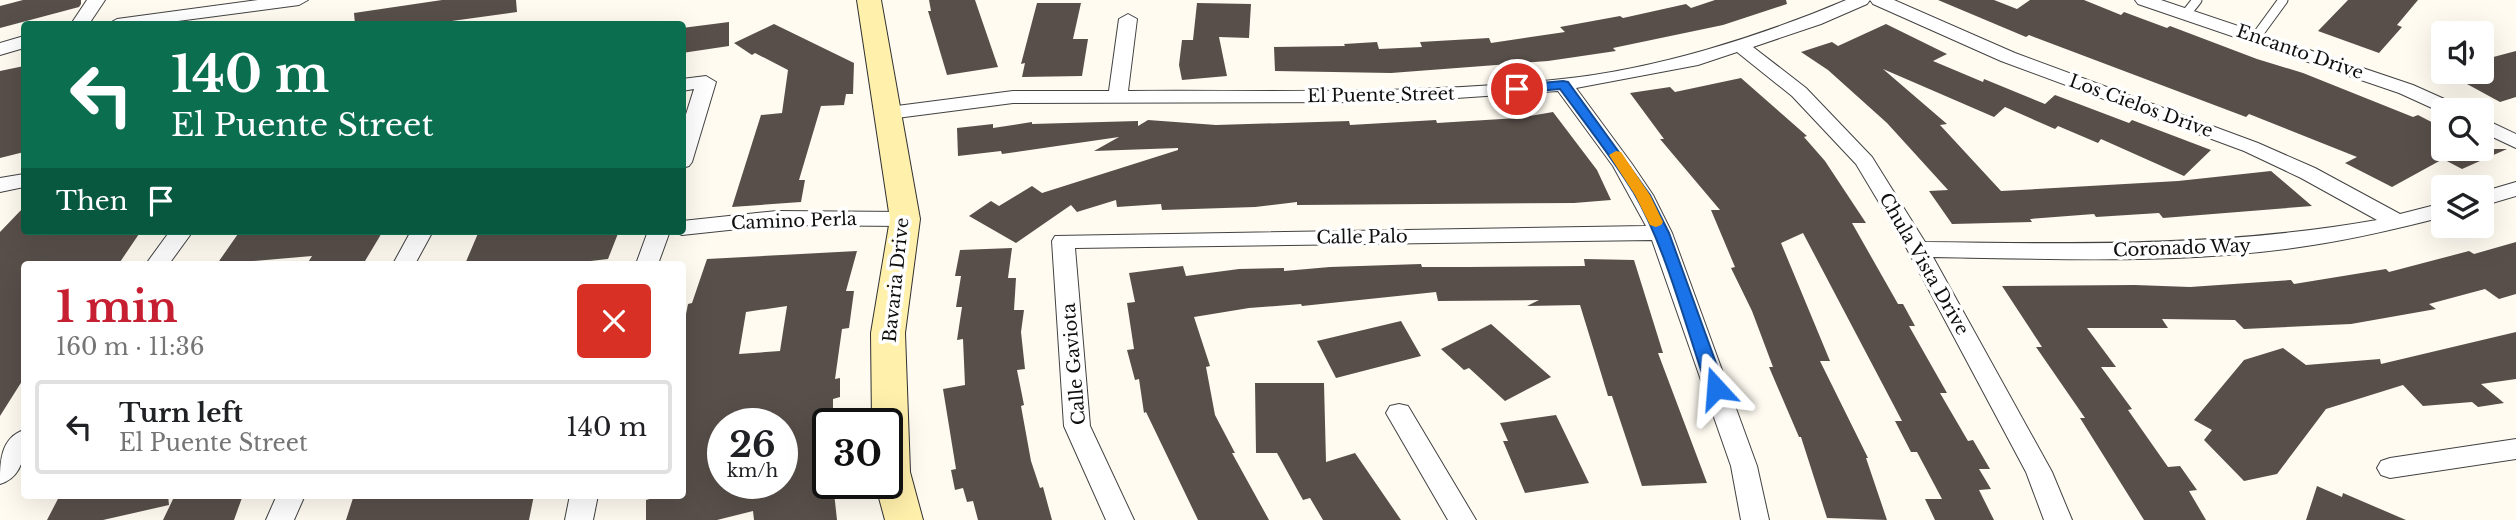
<!DOCTYPE html>
<meta charset="utf-8">
<style>
:root{--surface:#fff;--page:#f6f6f6;--text:#202124;--muted:#757577;--line:#e0e0e0;--accent:#c71f32}
body{margin:0;font-family:"Libre Baskerville",serif;background:var(--page);color:var(--text);height:100vh;display:flex;flex-direction:column;font-size:26px;white-space:nowrap}
*{box-sizing:border-box;margin:0}
p{font-size:23px;color:var(--muted)}
.icon{flex:none;width:38px;height:38px;fill:none;stroke:currentColor;stroke-width:2;stroke-linecap:round;stroke-linejoin:round}
.map{position:relative;flex:1;overflow:hidden}
.details{position:absolute;left:21px;top:261px;width:665px;height:238px;display:flex;flex-direction:column;background:var(--surface);border-radius:7px;box-shadow:0 7px 28px #0002}
.details>*{flex:none}
.guide{position:absolute;left:21px;top:21px;width:665px;height:214px;border-radius:7px;box-shadow:0 7px 28px #0002;background:#0b6e4f;color:#fff;overflow:hidden}
.buttons{position:absolute;left:2431px;top:21px;display:grid;gap:14px}
.buttons a{display:grid;place-items:center;width:63px;height:63px;border-radius:7px;background:var(--surface);box-shadow:0 7px 28px #0002;font-size:35px}
.speed{position:absolute;left:707px;top:408px;display:flex;gap:14px;font-size:35px;font-weight:700;text-align:center}
.speed>*{display:grid;place-content:center;width:91px;height:91px;border-radius:50%;background:var(--surface);box-shadow:0 7px 28px #0002;line-height:1}
.speed small{font-size:18px;font-weight:400}
.speed .limit{border:4px solid #111;border-radius:10px;background:#fff;color:#111}
.pin{position:absolute;display:grid;place-items:center;width:60px;height:60px;color:#fff;margin:-30px;border:4px solid #fff;border-radius:50%;box-shadow:0 2px 7px #0007}
.me{position:absolute;width:77px;margin:-38px;rotate:341deg;stroke-linejoin:round;filter:drop-shadow(0 0 5px #0008)}
.turn{display:flex;align-items:center;gap:24px;height:147px;padding:0 35px;font-size:32px}
.turn .icon{width:91px;height:91px;stroke-width:2.5}
.turn b{display:block;font-size:49px;line-height:60px}
.then{display:flex;align-items:center;height:66px;padding:0 35px;background:#0003;gap:14px;font-size:26px}
.round{display:grid;place-items:center;flex:none;width:74px;height:74px;border-radius:7px;background:var(--page)}
.head{display:flex;align-items:center;justify-content:space-between;height:119px;padding:0 35px}
h1{font-size:42px;font-weight:700;line-height:52px;color:var(--accent)}
ul{padding:0;list-style:none}
li{display:flex;align-items:center;gap:21px;height:94px;margin:0 14px 10px;padding:0 21px;border:4px solid var(--line);border-radius:7px}
li div{flex:1}
li b{display:block;font-size:26px}
li em{font-style:normal}
.map>svg:first-child{display:block}
.building{fill:#584f4a;fill-rule:evenodd}
.lines{fill:none;stroke-linecap:round;stroke-linejoin:round}
.lane-casing{stroke:#424242;stroke-width:11}
.street-casing{stroke:#424242;stroke-width:2}
.secondary-casing{stroke:#313131;stroke-width:2}
.lane{stroke:#fff;stroke-width:9}
.street{fill:#fff;fill-rule:evenodd}
.secondary{fill:#fff0ac;fill-rule:evenodd}
.route{fill:#1a73e8;stroke:#114b97;stroke-width:2}
.slow{fill:#f59e0b}
.labels{text-anchor:middle;dominant-baseline:central;stroke-width:7;stroke-linejoin:round;paint-order:stroke}
.street-label{font-size:18px;fill:#0f0f0f;stroke:#fff}
</style>
<div class="map">
<svg width="2516" height="520" viewBox="0 0 2516 520">
<rect width="100%" height="100%" fill="#fffbf1"/>
<path class="building" d="M23 0H81V4L79 7 0 28V6Z
M442 0H516L517 12 430 24H355L354 13Z
M929 0H975L998 67 947 75 928 11H931Z
M1715 0H1786L1787 4 1723 25 1613 48 1616 51 1548 61 1391 73 1275 71 1274 47 1345 46 1344 44 1377 42 1379 49 1422 47 1420 42 1489 38 1491 43 1565 32 1560 27 1620 16 1623 18 1686 4 1691 8Z
M1938 0H1994L2017 9 2030 0H2084L2121 15 2124 12 2167 28 2170 26 2257 59 2303 73 2413 117 2418 115 2443 128V149H2507L2462 169 2443 159 2392 187 2345 163 2357 157 2249 114 2246 117 2029 35 2026 37Z
M2348 0H2418L2397 25 2402 27 2379 53 2318 31Z
M1037 3H1081L1073 39H1088L1082 76 1022 77 1025 63 1021 64Z
M1197 3 1251 4 1249 38 1219 37 1227 76 1182 80 1179 65 1182 40H1193Z
M729 22V46L682 53V28Z
M774 24 854 63 853 94H846L844 105 821 106 799 180H805L801 202 732 207 761 115 782 113 788 70 755 53 752 55 734 43Z
M1886 24 1947 54 1933 61 1983 82 1984 79 2045 104 2055 95 2129 123 2132 120 2211 150 2184 176 2101 139 2098 143 2058 126 2055 129 2005 107 1994 117 1883 69 1947 124 1940 125 2001 191 2178 181 2271 171 2312 206 2163 218 2159 213 2096 217 2094 214 2030 219 2032 222 1952 224 1929 191 1948 190 1887 123 1828 70 1801 52 1832 42 1838 46Z
M2516 51V97L2500 102 2445 72H2482V60Z
M24 66V152L0 158V71Z
M1741 78 1807 136 1804 137 1825 161 1866 223H1852L1898 304H1903L1915 326H1909L1947 393H1940L1968 441 1973 440 1990 469H1979L1991 489 1979 490 1994 520H1935L1925 499H1942L1917 452H1911L1895 421H1902L1803 233 1781 243 1830 361H1820L1868 458H1866L1887 520 1827 518 1801 437H1799L1769 367H1773L1752 311 1731 268 1735 267 1711 210H1720L1660 139H1664L1630 93 1670 87 1675 92Z
M1553 112 1597 170 1611 200 1574 203 1297 205V202L1255 207 1162 210 1161 204 1117 207 1116 200 1077 212 1071 205 1016 243 969 216 991 201 999 206 1032 186 1042 193 1178 150V148L1094 151 1119 137 1002 154 1001 151 958 156 957 128 993 124V128L1032 122V124L1138 121V126L1148 120 1216 125 1349 121 1350 125 1436 120 1437 123 1518 118Z
M24 207V231H141L120 262 24 264V378L0 416V232Z
M240 231H383L365 261 359 264H307L312 256 217 264Z
M479 231H619L608 259 565 264H465Z
M2516 242V294L2499 299 2485 289 2429 304 2436 309 2351 324 2244 329 2235 320 2162 319 2168 328H2087L2116 367H2101L2132 409 2128 410 2168 467 2180 466 2197 490 2189 491 2206 520H2144L2080 418H2085L2036 347H2042L2002 286 2135 285 2190 287 2291 280 2294 284 2386 269 2389 272 2469 251 2474 254Z
M1012 248 1008 278H1016L1014 310H1024L1021 332 1025 369 1017 370 1024 405 1021 406 1031 461 1040 488 1043 487 1052 520H978L973 501 967 502 963 488 955 490 951 470 956 469 943 389 965 385 963 339 957 340 962 307H956L961 276H955L960 250Z
M857 251 846 291H854L849 328 842 329 835 379 840 378V397L833 399V424H828V483H833L837 520H754L753 511 717 520H646V500L664 495H682V334L688 304 692 303 707 259ZM787 306 780 351 739 354 746 312ZM723 424H782V483H723Z
M1584 259 1634 260 1663 353H1658L1707 483 1642 486 1612 396H1608L1580 305 1527 306 1539 300 1438 301 1436 292 1302 306 1301 304 1249 308 1194 317 1210 366 1206 367 1215 415 1235 453H1232L1269 520H1198L1146 412 1144 413 1139 379 1135 380 1127 350 1134 349 1127 303 1135 302 1129 273 1183 266 1186 276 1239 269 1284 268V271L1330 267 1421 264 1422 267H1469L1585 266Z
M1401 321 1421 356 1336 378 1317 341Z
M1491 324 1551 377 1505 401 1469 368 1464 370 1441 349Z
M2516 332V379L2481 384 2504 403 2478 407 2472 402 2423 406 2403 385 2326 409 2277 474 2244 481 2204 440 2212 430 2194 420 2244 360 2283 348 2306 365 2380 359 2381 364Z
M1255 383H1324L1326 462 1355 453 1401 520H1323L1310 498 1303 500 1277 453H1256Z
M1556 415 1589 483 1525 493 1503 441H1508L1500 423Z
M2317 486 2342 497 2343 493 2406 520H2306Z
M60 495H168L169 505 103 520H47Z
M175 495H243L234 520H163Z
M354 495H534L529 520H346Z"/>
<g class="lines">
<defs>
<path id="lane" d="M2186 14 2197 0
M2256 37 2283 0"/>
<path id="street" d="M87 0H105L89 24H71Z
M258 0H308L299 5 155 24H108L117 19Z
M1846 0H1870L1867 4 1821 24 1753 47 1806 88 1872 157 1925 242C2079 244 2224 247 2377 220L2301 178 2244 151 2001 61 1873 4 1870 0H1894L2015 53 2258 143 2315 168 2400 214 2443 203V217C2400 228 2358 238 2313 245 2188 265 2060 259 1933 257L2052 472 2072 520H2044L2026 472 1907 249 1856 164 1792 96 1737 52 1698 65 1576 88 1632 164 1653 195 1672 233 1757 466 1769 520H1741L1731 466 1652 240 1075 248 1090 426 1134 520H1106L1064 426 1052 241 1055 236 1646 226 1613 166 1558 91 1398 102 1013 103 889 119 882 117 879 113 882 109 889 107 1013 91H1109L1119 19 1128 14 1137 19 1128 91C1272 90 1418 95 1562 79 1656 69 1759 37 1846 0Z
M2135 0H2161L2413 85 2460 106 2463 110H2443V113L2399 93 2138 4Z
M24 36V48L0 55V43Z
M706 76 716 82 692 162 689 166 682 168V127L694 89 682 91V79Z
M2482 118 2516 134V148L2482 132Z
M24 174V187L0 192V178Z
M2516 182V196L2482 206V192Z
M777 211 905 212 913 214 916 219 913 224 905 226 777 225 682 235 673 231H682V221Z
M170 231H193L169 264H146Z
M411 231H433L415 264H393Z
M648 231H670L658 264H636Z
M1399 404 1408 406 1476 520H1448L1386 413 1390 406Z
M24 430C26 451 24 477 0 484 0 463 0 438 24 430Z
M2516 439V459L2390 478 2381 475 2377 468 2381 461 2390 458Z
M277 495H305L294 520H266Z
M570 495H598L593 520H565Z"/>
<path id="secondary" d="M857 0H881L920 219 905 333 910 472 923 520H885L875 483H887V424H872L871 333 890 219Z"/>
</defs>
<use href="#lane" class="lane-casing"/>
<use href="#street" class="street-casing"/>
<use href="#secondary" class="secondary-casing"/>
<use href="#lane" class="lane"/>
<use href="#street" class="street"/>
<use href="#secondary" class="secondary"/>
</g>
<path class="route" d="M1563 81 1568 82 1650 195 1669 233 1725 388 1722 393H1710L1707 388C1686 328 1666 248 1634 193 1612 157 1585 123 1560 89L1517 93 1510 89 1517 85Z"/>
<path class="slow" d="M1616 151 1621 152 1650 195 1663 222 1661 225 1656 227 1650 225 1635 195 1609 155Z"/>
<g class="labels">
<g class="street-label">
<text transform="translate(2300 52) rotate(19)">Encanto Drive</text>
<text transform="translate(1381 95) rotate(-1)">El Puente Street</text>
<text transform="translate(2141 106) rotate(20)">Los Cielos Drive</text>
<text transform="translate(794 221) rotate(-2)">Camino Perla</text>
<text transform="translate(1362 237) rotate(-1)">Calle Palo</text>
<text transform="translate(2182 248) rotate(-2)">Coronado Way</text>
<text transform="translate(1924 264) rotate(60)">Chula Vista Drive</text>
<text transform="translate(896 280) rotate(-84)">Bavaria Drive</text>
<text transform="translate(1074 364) rotate(-95)">Calle Gaviota</text>
</g>
</g>
</svg>
<div class="buttons">
<a><svg class="icon" aria-label="sound" viewBox="0 0 24 24"><path d="M4 9h4l5-4v14l-5-4H4zM17 9q2 3 0 6"/></svg></a>
<a><svg class="icon" aria-label="search" viewBox="0 0 24 24"><circle cx="10" cy="10" r="6"/><path d="M15 15l6 6"/></svg></a>
<a><svg class="icon" aria-label="layers" viewBox="0 0 24 24"><path d="M12 4l9 5-9 5-9-5zM3 14l9 5 9-5"/></svg></a>
</div>
<div class="speed"><div>26<small>km/h</small></div><div class="limit">30</div></div>
<div class="pin" style="left:1517px;top:89px;background:#d93025"><svg class="icon" aria-label="arrive" viewBox="0 0 24 24"><path d="M6 21V4h12l-3 4 3 4H6"/></svg></div>
<svg class="me" style="left:1716px;top:388px" viewBox="-20 -20 40 40"><path d="M0-17L14 15 0 8-14 15z" fill="#1a73e8" stroke="#fff" stroke-width="4"/></svg>
<div class="guide">
<div class="turn"><svg class="icon" aria-label="left" viewBox="0 0 24 24"><path d="M17 20v-9H6M10 6l-5 5 5 5"/></svg><div><b>140 m</b>El Puente Street</div></div>
<div class="then">Then<svg class="icon" aria-label="arrive" viewBox="0 0 24 24"><path d="M6 21V4h12l-3 4 3 4H6"/></svg></div>
</div>
<section class="details">
<div class="head"><div><h1>1 min</h1><p>160 m · 11:36</p></div><a class="round" style="background:#d93025;color:#fff"><svg class="icon" aria-label="close" viewBox="0 0 24 24"><path d="M6 6l12 12M18 6L6 18"/></svg></a></div>
<ul>
<li><svg class="icon" aria-label="left" viewBox="0 0 24 24"><path d="M17 20v-9H6M10 6l-5 5 5 5"/></svg><div><b>Turn left</b><p>El Puente Street</p></div><em>140 m</em></li>
</ul>
</section>
</div>
